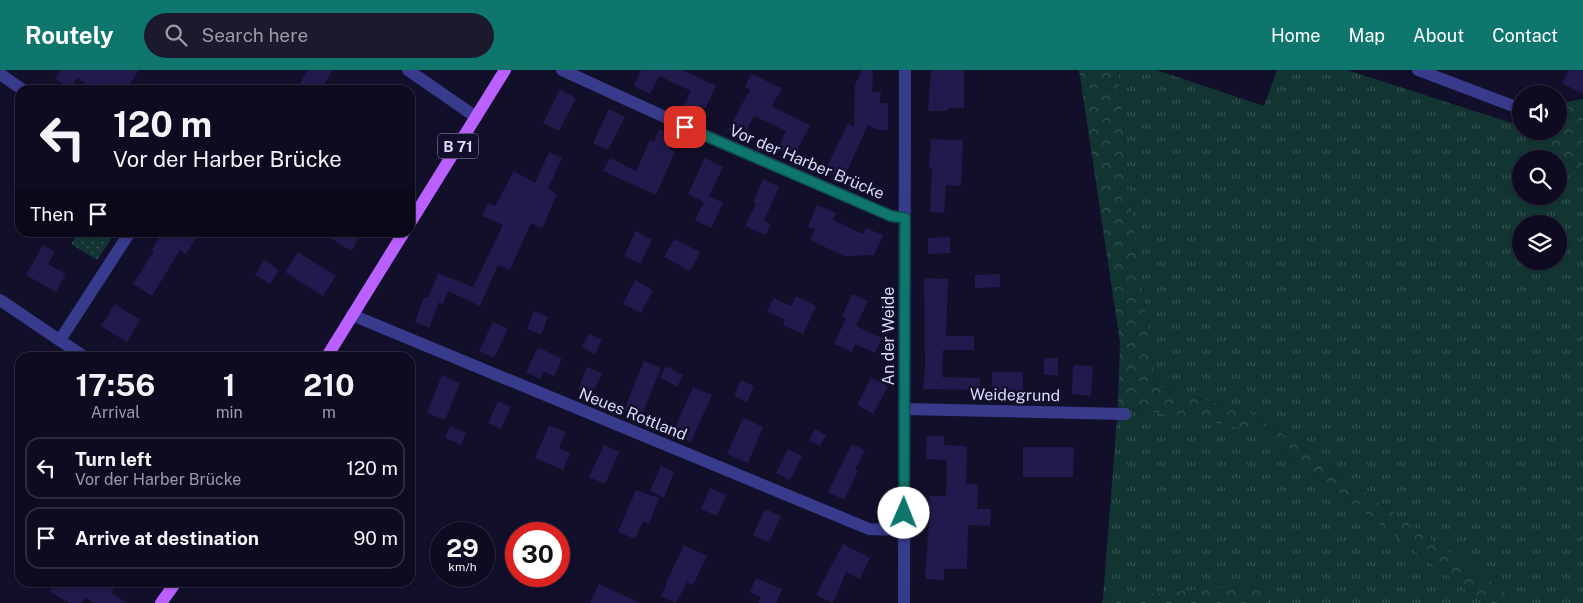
<!DOCTYPE html>
<meta charset="utf-8">
<style>
:root{--surface:#0e0b20;--page:#1c192d;--text:#f1f3f6;--muted:#9b9ba5;--line:#2e2b3e;--accent:#0f766e}
body{margin:0;font-family:"Public Sans",sans-serif;background:var(--page);color:var(--text);height:100vh;display:flex;flex-direction:column;font-size:19px;white-space:nowrap}
*{box-sizing:border-box;margin:0}
p{font-size:16px;color:var(--muted)}
.icon{flex:none;width:28px;height:28px;fill:none;stroke:currentColor;stroke-width:2;stroke-linecap:round;stroke-linejoin:round}
.map{position:relative;flex:1;overflow:hidden}
.details{position:absolute;left:15px;top:282px;width:400px;height:235px;display:flex;flex-direction:column;background:var(--surface);border-radius:15px;box-shadow:0 1px 4px #0004,0 0 0 1px var(--line)}
.details>*{flex:none}
.top-card{position:absolute;left:15px;top:15px;width:400px;height:152px;border-radius:15px;box-shadow:0 1px 4px #0004,0 0 0 1px var(--line);background:#0e0b20;color:var(--text);overflow:hidden}
.fabs{position:absolute;left:1512px;top:15px;display:grid;gap:10px}
.fabs a{display:grid;place-items:center;width:55px;height:55px;border-radius:50%;background:var(--surface);box-shadow:0 1px 4px #0004,0 0 0 1px var(--line);font-size:25px}
.speed{position:absolute;left:430px;top:452px;display:flex;gap:10px;font-size:25px;font-weight:700;text-align:center}
.speed>*{display:grid;place-content:center;width:65px;height:65px;border-radius:50%;background:var(--surface);box-shadow:0 1px 4px #0004,0 0 0 1px var(--line);line-height:1}
.speed small{font-size:12px;font-weight:400}
.speed .limit{border:8px solid #d22;background:#fff;color:#111}
.pin{position:absolute;display:grid;place-items:center;width:42px;height:42px;color:#fff;margin:-21px;border-radius:10px;box-shadow:0 2px 8px #0006}
.me{position:absolute;width:55px;margin:-28px;rotate:1deg;stroke-linejoin:round;filter:drop-shadow(0 0 4px #0008)}
.turn{display:flex;align-items:center;gap:18px;height:105px;padding:0 15px;font-size:22px}
.turn .icon{width:65px;height:65px;stroke-width:2.5}
.turn b{display:block;font-size:35px;line-height:42px}
.then{display:flex;align-items:center;height:48px;padding:0 15px;background:#0003;gap:10px;font-size:19px}
.eta{display:flex;justify-content:space-evenly;align-items:center;height:85px;text-align:center}
.eta b{font-size:30px;font-weight:700;line-height:35px}
ul{padding:0;list-style:none}
li{display:flex;align-items:center;gap:15px;height:62px;margin:0 10px 8px;padding:0 5px;border:2px solid var(--line);border-radius:15px}
li div{flex:1}
li b{display:block;font-size:19px}
li em{font-style:normal}
header{display:flex;align-items:center;gap:30px;box-sizing:border-box;height:70px;padding:0 25px;background:var(--accent);color:#fff}
header strong{font-size:24px}
nav{display:flex;gap:28px;margin-inline-start:auto;font-size:18px}
.search{width:350px;height:45px;background:var(--page);display:flex;align-items:center;gap:12px;box-sizing:border-box;padding:0 18px;border-radius:28px;color:var(--muted);font-size:19px}
.map>svg:first-child{display:block}
.grass{fill:url(#grass-tufts);fill-rule:evenodd}
.forest{fill:url(#forest-crowns)}
.park{fill:url(#park-dots)}
.building{fill:#211a4d}
.lines{fill:none;stroke-linecap:round;stroke-linejoin:round}
.minor{stroke:#383a8c;stroke-width:12}
.primary{stroke:#ba60ff;stroke-width:12}
.route-casing{stroke:#0a4d48;stroke-width:12}
.route{stroke:#0f766e;stroke-width:9}
.labels{text-anchor:middle;dominant-baseline:central;stroke-width:5;stroke-linejoin:round;paint-order:stroke}
.shield{fill:#120f2b;stroke:#9f9cbf;stroke-width:1}
.shield-label{font-size:15px;font-weight:bold;fill:#dbd9ff}
.street-label{font-size:16px;fill:#dbd9ff;stroke:#120f2b}
</style>
<header>
<strong>Routely</strong>
<div class="search"><svg class="icon" aria-label="search" viewBox="0 0 24 24"><circle cx="10" cy="10" r="6"/><path d="M15 15l6 6"/></svg>Search here</div>
<nav><a>Home</a><a>Map</a><a>About</a><a>Contact</a></nav>
</header>
<div class="map">
<svg width="1583" height="533" viewBox="0 0 1583 533">
<defs>
<pattern id="grass-tufts" width="24" height="20" patternUnits="userSpaceOnUse" patternTransform="scale(1.25)"><rect width="24" height="20" fill="#123532"/><path d="M3 7l-1-3M5 7V3M7 7l1-3M15 17l-1-3M17 17v-4M19 17l1-3" fill="none" stroke="#345251"/></pattern>
<pattern id="forest-crowns" width="20" height="18" patternUnits="userSpaceOnUse" patternTransform="scale(1.25)"><rect width="20" height="18" fill="#123532"/><path d="M2 6a3 3 0 1 1 6 0M12 15a3 3 0 1 1 6 0" fill="none" stroke="#345251"/></pattern>
<pattern id="park-dots" width="8" height="8" patternUnits="userSpaceOnUse" patternTransform="scale(1.25)"><rect width="8" height="8" fill="#123532"/><path d="M2 2h.1M6 6h.1" fill="none" stroke="#345251" stroke-width="1.8" stroke-linecap="round"/></pattern>
</defs>
<rect width="100%" height="100%" fill="#120f2b"/>
<path class="grass" d="M1118 0H1156L1264 36 1277 0H1347L1521 56V61L1539 62 1583 107V533H1510L1507 523 1254 344 1156 316 1131 140ZM1521 89H1559V126H1521ZM1521 154H1559V191H1521Z
M1118 336 1254 360 1484 533H1268L1265 515 1103 528Z"/>
<path class="forest" d="M1079 0H1118L1131 140 1156 316 1254 344 1507 523 1510 533H1484L1254 360 1118 336 1120 272Z
M1583 29V107L1539 62 1559 61V35L1560 33Z
M1265 514 1268 533H1102L1103 528Z"/>
<path class="park" d="M79 163V162L115 163 97 190 71 174Z"/>
<path class="building" d="M61 0H139L126 20H96L77 8 70 18 55 9Z
M308 0H333L320 20H296Z
M641 0H683L716 16 705 39 699 36 694 47 681 40 691 21 659 6 650 24 634 16Z
M862 0H873L872 22H881L880 33H888V60H879L868 55 843 110 825 101 848 53 854 57 855 15Z
M931 0H964V38H948V41H928Z
M1569 0H1583V24L1562 13Z
M751 4 782 18 772 36 810 55 794 87 778 79 786 61 754 46 742 68 728 60 750 20 745 17Z
M560 19 576 28 559 61 543 53Z
M609 39 625 47 608 80 593 73Z
M659 59 675 66 669 79 675 82 656 125 603 101 610 88 636 101 650 70 654 72Z
M931 69 963 70 961 116 946 115 944 143 930 142 932 98H929Z
M549 82 562 88 548 119 557 124 542 159 531 153 510 200 498 195 480 236 448 221 443 234 439 232 429 258 415 252 424 227 428 228 438 203 473 217 503 155 482 146 488 133 495 136 514 101 535 113Z
M705 88 723 97 709 126 723 133 711 158 695 150 704 132 688 124Z
M763 109 779 117 764 151 771 154 765 165 745 156 756 134 753 132Z
M817 135 836 143 833 150 863 164 866 158 883 165 874 185 844 186 810 170 815 160 808 157Z
M636 161 652 170 640 194 624 186Z
M162 162H200L186 184 180 180 152 226 133 214 154 181 152 180Z
M321 162H363L351 181Z
M950 167V183L928 184V168Z
M674 169 700 182 690 201 664 187Z
M43 175 55 182 48 194 66 204 56 222 26 205Z
M298 182 336 206 323 226 285 202Z
M264 190 279 200 270 214 255 205Z
M1000 204V217L975 218V205Z
M924 208 948 209 946 266H974V280H943L942 307 980 308V320L923 319 925 298Z
M635 210 653 220 641 243 623 234Z
M852 224 868 231 856 256 882 268 875 283 855 274 852 282 834 274 846 248 842 246Z
M796 226 816 236 803 264 783 255 785 250 767 241 774 228 791 236Z
M115 234 140 250 127 272 101 256Z
M534 241 548 247 541 265 527 259Z
M493 252 508 259 494 288 479 281Z
M589 264 602 270 595 284 582 277Z
M538 277 562 289 554 306 544 301 540 309 526 302Z
M1044 288H1058V305H1044Z
M644 291 661 298 641 347 624 340Z
M1073 295 1093 296 1091 326 1072 324Z
M666 296 683 305 677 317 660 307Z
M587 297 602 303 592 325 578 319Z
M992 302H1023V325H992Z
M442 305 460 313 445 350 427 343Z
M871 308 888 316 873 344 857 335Z
M741 310 754 316 747 332 734 326Z
M693 317 712 325 691 372 672 364Z
M498 331 511 337 501 359 488 353Z
M743 348 763 357 748 393 727 384Z
M549 355 566 362 559 378 570 383 563 400 535 388Z
M450 356 466 363 461 375 445 368Z
M815 359 826 365 820 376 809 370Z
M927 366H944V375L967 376 966 414H978L977 439H991L990 456 968 455 967 499H944V510L925 509 929 450V426H946L947 390 926 389Z
M852 374 865 380 855 399 858 401 844 430 828 422Z
M604 375 619 382 605 414 589 407Z
M1023 377H1074L1073 407H1023Z
M788 379 802 386 790 410 776 403Z
M661 396 674 402 664 428 650 421Z
M710 418 726 425 717 446 701 439Z
M636 420 659 428 649 454 643 451 635 469 618 462Z
M765 439 781 446 769 472 753 465Z
M843 474 870 488 860 509 846 502 833 533 816 525Z
M684 475 707 486 693 515 687 512 676 533 661 526 666 516 665 515Z
M756 508 782 519 776 533H758L761 527 750 522Z
M56 512H118L111 523 127 533H94L85 527 82 533H69L50 522Z
M599 514 640 533H590Z"/>
<g class="lines">
<path class="minor" d="M408 0 476 47
M562 0 702 64 891 146 905 148
M1418 0 1521 39
M0 4 23 20
M0 230 86 288
M352 245 869 459 904 460
M60 270 130 162
M905 339 1125 344
M904 533 905 0"/>
<path class="primary" d="M410 153 505 0
M326 288 404 162
M161 533 176 512"/>
</g>
<g class="lines">
<defs>
<path id="route" d="M685 57 891 146 905 148 904 443"/>
</defs>
<use href="#route" class="route-casing"/>
<use href="#route" class="route"/>
</g>
<g class="labels">
<rect class="shield" x="438" y="63.5" width="40" height="25" rx="4"/>
<g class="shield-label">
<text x="458" y="76">B 71</text>
</g>
<g class="street-label">
<text transform="translate(807 92) rotate(23)">Vor der Harber Brücke</text>
<text transform="translate(888 266) rotate(-90)">An der Weide</text>
<text transform="translate(1015 325) rotate(1)">Weidegrund</text>
<text transform="translate(633 344) rotate(22)">Neues Rottland</text>
</g>
</g>
</svg>
<div class="fabs">
<a><svg class="icon" aria-label="sound" viewBox="0 0 24 24"><path d="M4 9h4l5-4v14l-5-4H4zM17 9q2 3 0 6"/></svg></a>
<a><svg class="icon" aria-label="search" viewBox="0 0 24 24"><circle cx="10" cy="10" r="6"/><path d="M15 15l6 6"/></svg></a>
<a><svg class="icon" aria-label="layers" viewBox="0 0 24 24"><path d="M12 4l9 5-9 5-9-5zM3 14l9 5 9-5"/></svg></a>
</div>
<div class="speed"><div>29<small>km/h</small></div><div class="limit">30</div></div>
<div class="pin" style="left:685px;top:57px;background:#d93025"><svg class="icon" aria-label="arrive" viewBox="0 0 24 24"><path d="M6 21V4h12l-3 4 3 4H6"/></svg></div>
<svg class="me" style="left:904px;top:443px" viewBox="-20 -20 40 40"><circle r="19" fill="#fff"/><path d="M0-13L10 11 0 6-10 11z" fill="#0f766e"/></svg>
<div class="top-card">
<div class="turn"><svg class="icon" aria-label="left" viewBox="0 0 24 24"><path d="M17 20v-9H6M10 6l-5 5 5 5"/></svg><div><b>120 m</b>Vor der Harber Brücke</div></div>
<div class="then">Then<svg class="icon" aria-label="arrive" viewBox="0 0 24 24"><path d="M6 21V4h12l-3 4 3 4H6"/></svg></div>
</div>
<section class="details">
<div class="eta">
<div><b>17:56</b><p>Arrival</p></div>
<div><b>1</b><p>min</p></div>
<div><b>210</b><p>m</p></div>
</div>
<ul>
<li><svg class="icon" aria-label="left" viewBox="0 0 24 24"><path d="M17 20v-9H6M10 6l-5 5 5 5"/></svg><div><b>Turn left</b><p>Vor der Harber Brücke</p></div><em>120 m</em></li>
<li><svg class="icon" aria-label="arrive" viewBox="0 0 24 24"><path d="M6 21V4h12l-3 4 3 4H6"/></svg><div><b>Arrive at destination</b></div><em>90 m</em></li>
</ul>
</section>
</div>
